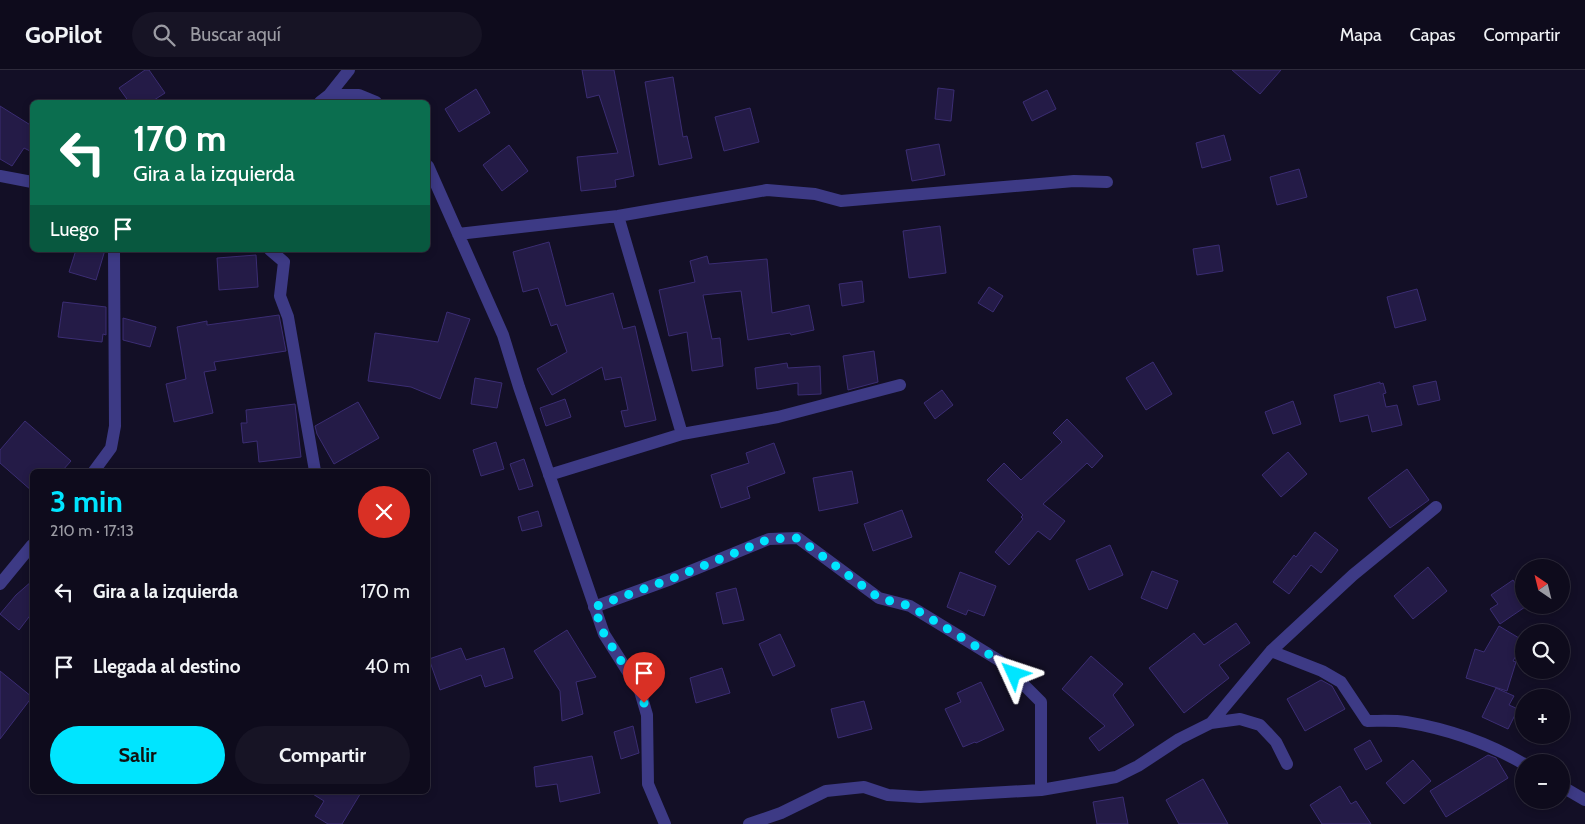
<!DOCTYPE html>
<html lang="es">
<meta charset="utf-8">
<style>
:root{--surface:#0e0b1c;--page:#171425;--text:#f1f3f6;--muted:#9b9ba3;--line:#2e2b3b;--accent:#00e5ff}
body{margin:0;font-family:Cabin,sans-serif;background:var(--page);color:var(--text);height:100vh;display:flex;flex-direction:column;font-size:19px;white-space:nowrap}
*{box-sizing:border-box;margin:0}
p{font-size:16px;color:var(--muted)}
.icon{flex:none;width:28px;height:28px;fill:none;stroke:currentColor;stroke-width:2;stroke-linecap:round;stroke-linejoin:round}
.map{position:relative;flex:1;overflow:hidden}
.details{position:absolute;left:30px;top:399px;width:400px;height:325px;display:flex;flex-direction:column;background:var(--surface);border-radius:8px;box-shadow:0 2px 8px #0003,0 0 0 1px var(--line)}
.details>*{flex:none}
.banner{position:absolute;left:30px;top:30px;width:400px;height:152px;border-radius:8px;box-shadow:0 2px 8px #0003,0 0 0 1px var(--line);background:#0b6e4f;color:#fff;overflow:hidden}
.needle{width:32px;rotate:325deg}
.controls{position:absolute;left:1515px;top:489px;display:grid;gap:10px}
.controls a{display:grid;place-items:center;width:55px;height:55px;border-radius:50%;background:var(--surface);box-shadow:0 2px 8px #0003,0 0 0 1px var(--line);font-size:25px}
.pin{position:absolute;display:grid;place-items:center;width:42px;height:42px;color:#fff;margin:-51px -21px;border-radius:50% 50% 50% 0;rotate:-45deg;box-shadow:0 0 5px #0007}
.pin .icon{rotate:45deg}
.me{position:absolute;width:55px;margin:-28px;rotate:312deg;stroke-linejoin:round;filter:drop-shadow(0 0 4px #0008)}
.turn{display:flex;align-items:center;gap:18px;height:105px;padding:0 20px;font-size:22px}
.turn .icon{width:65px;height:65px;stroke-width:2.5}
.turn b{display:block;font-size:35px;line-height:42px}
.then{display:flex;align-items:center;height:48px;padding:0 20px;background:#0003;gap:10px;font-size:19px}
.round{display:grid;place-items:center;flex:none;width:52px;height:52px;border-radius:26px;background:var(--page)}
.headline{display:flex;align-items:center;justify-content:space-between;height:85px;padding:0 20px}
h1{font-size:30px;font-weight:800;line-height:38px;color:var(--accent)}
.primary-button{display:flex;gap:10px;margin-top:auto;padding:10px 20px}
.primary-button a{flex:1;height:58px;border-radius:30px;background:var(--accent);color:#111;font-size:20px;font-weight:800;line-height:58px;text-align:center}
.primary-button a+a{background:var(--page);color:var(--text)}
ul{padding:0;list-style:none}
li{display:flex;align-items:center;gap:15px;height:75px;padding:0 20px}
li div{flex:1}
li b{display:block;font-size:19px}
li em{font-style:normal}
header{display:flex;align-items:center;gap:30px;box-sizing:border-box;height:70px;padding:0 25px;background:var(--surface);border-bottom:1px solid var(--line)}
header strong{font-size:24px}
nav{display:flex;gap:28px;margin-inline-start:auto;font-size:18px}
.search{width:350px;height:45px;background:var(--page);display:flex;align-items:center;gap:12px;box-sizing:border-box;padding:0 18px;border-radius:28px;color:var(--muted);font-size:19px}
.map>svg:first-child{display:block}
.building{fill:#241b47;stroke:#3b2d73}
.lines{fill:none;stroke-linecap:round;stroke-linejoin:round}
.minor{stroke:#3d3a85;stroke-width:12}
.route{stroke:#00e5ff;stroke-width:9;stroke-dasharray:0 16.2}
</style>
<header>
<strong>GoPilot</strong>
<div class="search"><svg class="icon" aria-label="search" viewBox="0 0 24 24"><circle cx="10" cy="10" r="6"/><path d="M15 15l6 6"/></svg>Buscar aquí</div>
<nav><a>Mapa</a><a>Capas</a><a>Compartir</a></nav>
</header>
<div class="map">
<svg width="1585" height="754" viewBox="0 0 1585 754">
<rect width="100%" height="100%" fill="#130f26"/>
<path class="building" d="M145 0H149L165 23 151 32H129L119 18Z
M582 0H614L634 106 615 110 616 117 581 121 577 87 618 83 599 25 587 28Z
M1232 0H1281L1260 24Z
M673 7 683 67 687 66 692 88 659 95 645 12Z
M938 18 954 20 951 51 935 49Z
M476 19 490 43 459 62 445 39Z
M1047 20 1056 39 1032 51 1023 32Z
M0 36 32 56V82L24 78 12 96 0 89Z
M750 38 759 72 724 81 715 47Z
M1224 65 1231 90 1202 98 1196 73Z
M939 74 945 105 912 111 906 80Z
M509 75 528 101 502 121 483 95Z
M1299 99 1307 127 1277 135 1270 107Z
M940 156 946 203 909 208 903 161Z
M549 172 566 236 613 223 623 259 635 256 656 350 625 357 621 341 628 340 621 307 605 310 602 297 552 325 537 299 567 282 557 254 551 256 538 218 523 222 513 182Z
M1219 175 1223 201 1197 205 1193 179Z
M76 180H105L96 210 69 202Z
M256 185 258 217 219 220 217 188Z
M707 186 709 194 767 189 772 243 809 235 814 260 791 265 790 263 748 270 741 221 703 225 712 269 720 268 723 296 692 301 687 262 669 266 659 220 695 212 690 191Z
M862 211 864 232 842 236 839 214Z
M989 217 1003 226 993 242 978 233Z
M1417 219 1426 250 1395 258 1387 227Z
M63 232 106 237V265L103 264 102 272 58 267Z
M447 242 470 249 440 329 411 317 368 311 375 263 438 272Z
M279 245 286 281 214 292 216 300 204 302 213 343 174 352 166 314 186 309 177 257 207 251V255Z
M123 248 156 257 150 277 123 270Z
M874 281 878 312 848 320 843 286Z
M1153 292 1172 324 1146 340 1126 308Z
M787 293 788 298 820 296 821 324 798 325V313L757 319 755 298Z
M475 308 502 313 497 338 471 334Z
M1436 311 1440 330 1418 335 1413 316Z
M1380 312V314L1383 313 1386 323 1383 324 1386 337 1397 335 1402 355 1372 362 1368 345 1340 352 1334 325Z
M942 320 953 335 935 349 924 333Z
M565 329 571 347 546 356 540 338Z
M1293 331 1301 354 1273 364 1265 342Z
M358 332 379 368 334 394 317 364 315 356Z
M295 334 301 387 259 392 257 371 243 373 241 353H247L246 340Z
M1067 349 1103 386 1092 398 1087 393 1043 434 1065 451 1050 470 1038 461 1009 495 995 482 1023 449 1021 447 1023 445 987 410 1004 393 1021 410 1062 372 1053 363Z
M25 351 71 391 62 401H32V421L0 393V380Z
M496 372 504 399 481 406 473 380Z
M774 373 785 403 747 417 750 428 721 438 711 405 749 393 746 383Z
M1288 382 1307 404 1281 427 1262 405Z
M524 389 533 416 519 420 510 394Z
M1407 399 1429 430 1390 458 1368 428Z
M852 401 858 433 819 441 813 408Z
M902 440 912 467 873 481 864 454Z
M538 441 542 456 522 461 518 447Z
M1315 462 1338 480 1321 503 1311 495 1289 524 1273 512 1294 485 1296 487Z
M1110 475 1123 505 1089 520 1076 490Z
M1428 497 1447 521 1413 549 1394 526Z
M1152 501 1178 511 1167 539 1141 528Z
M960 502 996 516 984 546 968 540 966 545 947 537Z
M1513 510 1524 526V535H1528L1500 554 1490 539 1498 534 1491 525Z
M32 511V543L19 560 0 544 16 525Z
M736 518 744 550 723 554 716 523Z
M1236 553 1250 573 1219 595 1229 608 1184 643 1149 598 1194 563 1204 575Z
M1499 556 1524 571 1513 591 1516 592 1507 621 1466 608 1475 579 1484 582Z
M567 560 596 607 576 612 583 644 562 651 560 621 534 581Z
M780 564 795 596 773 606 759 574Z
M461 578 466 590 504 578 513 608 485 617 481 605 440 620 429 589Z
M1091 586 1123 614 1113 625 1134 655 1099 681 1089 668 1105 656 1062 619Z
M722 598 730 623 696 633 690 608Z
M0 601 32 627 0 669Z
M1321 610 1332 616 1345 639 1305 661 1287 629Z
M981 612 1004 660 976 673 975 672 963 677 945 639 961 632 957 623Z
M1496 618 1514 626 1509 635 1518 639 1508 659 1482 647Z
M864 631 872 659 838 668 831 639Z
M633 656 639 683 621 689 614 662Z
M1370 670 1382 691 1366 700 1354 679Z
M1488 685 1496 688 1508 708 1446 747 1430 721Z
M592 686 600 723 560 732 557 714 536 717 534 697Z
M1413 690 1431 711 1404 734 1386 713Z
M1203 709 1228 754H1179L1166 730Z
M1340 716 1351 734 1356 731 1371 754H1322L1310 735Z
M308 721H362L342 754H328L315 746 324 731Z
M1123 727 1128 754H1097L1093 732Z"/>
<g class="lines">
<path class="minor" d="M329 25H359L376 32
M320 32 329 25 349 0
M428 96 503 265 519 317 604 564 640 621 647 645 648 714 665 754
M0 106 32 112
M618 146 682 364
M458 164 618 146 767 120 815 124 841 131 1074 111 1107 112
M270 180 284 192 280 226 288 247 315 401
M94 401 111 378 115 356 114 180
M549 405 682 364 778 347 900 315
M0 514 32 475
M594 537 671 509 769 469 798 468 879 528 910 536 1000 591 1041 632V720
M1271 581 1322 601 1341 612 1367 651C1380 651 1394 650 1406 652 1448 659 1488 673 1524 694
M1211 653 1271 581 1353 505 1436 437
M1561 716 1585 730
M749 754 781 743 826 721 864 717 888 725 920 727 1041 720 1116 707 1138 696 1179 669 1211 653 1240 649 1260 655 1276 672 1287 694"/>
</g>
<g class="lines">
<path class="route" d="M644 633 640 621 604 564 594 537 671 509 769 469 798 468 879 528 910 536 1000 591 1014 604"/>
</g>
</svg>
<div class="controls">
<a><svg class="needle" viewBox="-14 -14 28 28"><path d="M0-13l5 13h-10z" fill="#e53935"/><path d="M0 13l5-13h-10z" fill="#9b9ba3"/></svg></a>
<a><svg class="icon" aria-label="search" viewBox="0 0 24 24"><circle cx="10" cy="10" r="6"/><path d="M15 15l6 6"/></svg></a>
<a>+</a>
<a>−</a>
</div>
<div class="pin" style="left:644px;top:633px;background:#d93025"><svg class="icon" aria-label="arrive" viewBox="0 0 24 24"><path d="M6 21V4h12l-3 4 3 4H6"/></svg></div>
<svg class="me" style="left:1014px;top:604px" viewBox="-20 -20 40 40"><path d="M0-17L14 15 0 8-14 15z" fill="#00e5ff" stroke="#fff" stroke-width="4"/></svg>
<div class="banner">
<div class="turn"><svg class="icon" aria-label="left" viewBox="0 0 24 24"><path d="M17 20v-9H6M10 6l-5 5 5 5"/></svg><div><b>170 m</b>Gira a la izquierda</div></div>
<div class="then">Luego<svg class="icon" aria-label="arrive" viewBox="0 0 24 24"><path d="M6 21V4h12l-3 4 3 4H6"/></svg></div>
</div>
<section class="details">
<div class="headline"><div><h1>3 min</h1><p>210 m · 17:13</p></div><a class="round" style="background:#d93025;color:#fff"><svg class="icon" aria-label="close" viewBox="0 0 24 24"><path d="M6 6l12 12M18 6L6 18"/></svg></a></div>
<ul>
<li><svg class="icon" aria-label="left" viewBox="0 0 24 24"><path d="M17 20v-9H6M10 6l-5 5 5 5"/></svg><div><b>Gira a la izquierda</b></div><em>170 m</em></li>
<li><svg class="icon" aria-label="arrive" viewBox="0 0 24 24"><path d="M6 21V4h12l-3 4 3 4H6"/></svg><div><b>Llegada al destino</b></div><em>40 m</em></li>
</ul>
<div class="primary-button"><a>Salir</a><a>Compartir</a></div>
</section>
</div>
